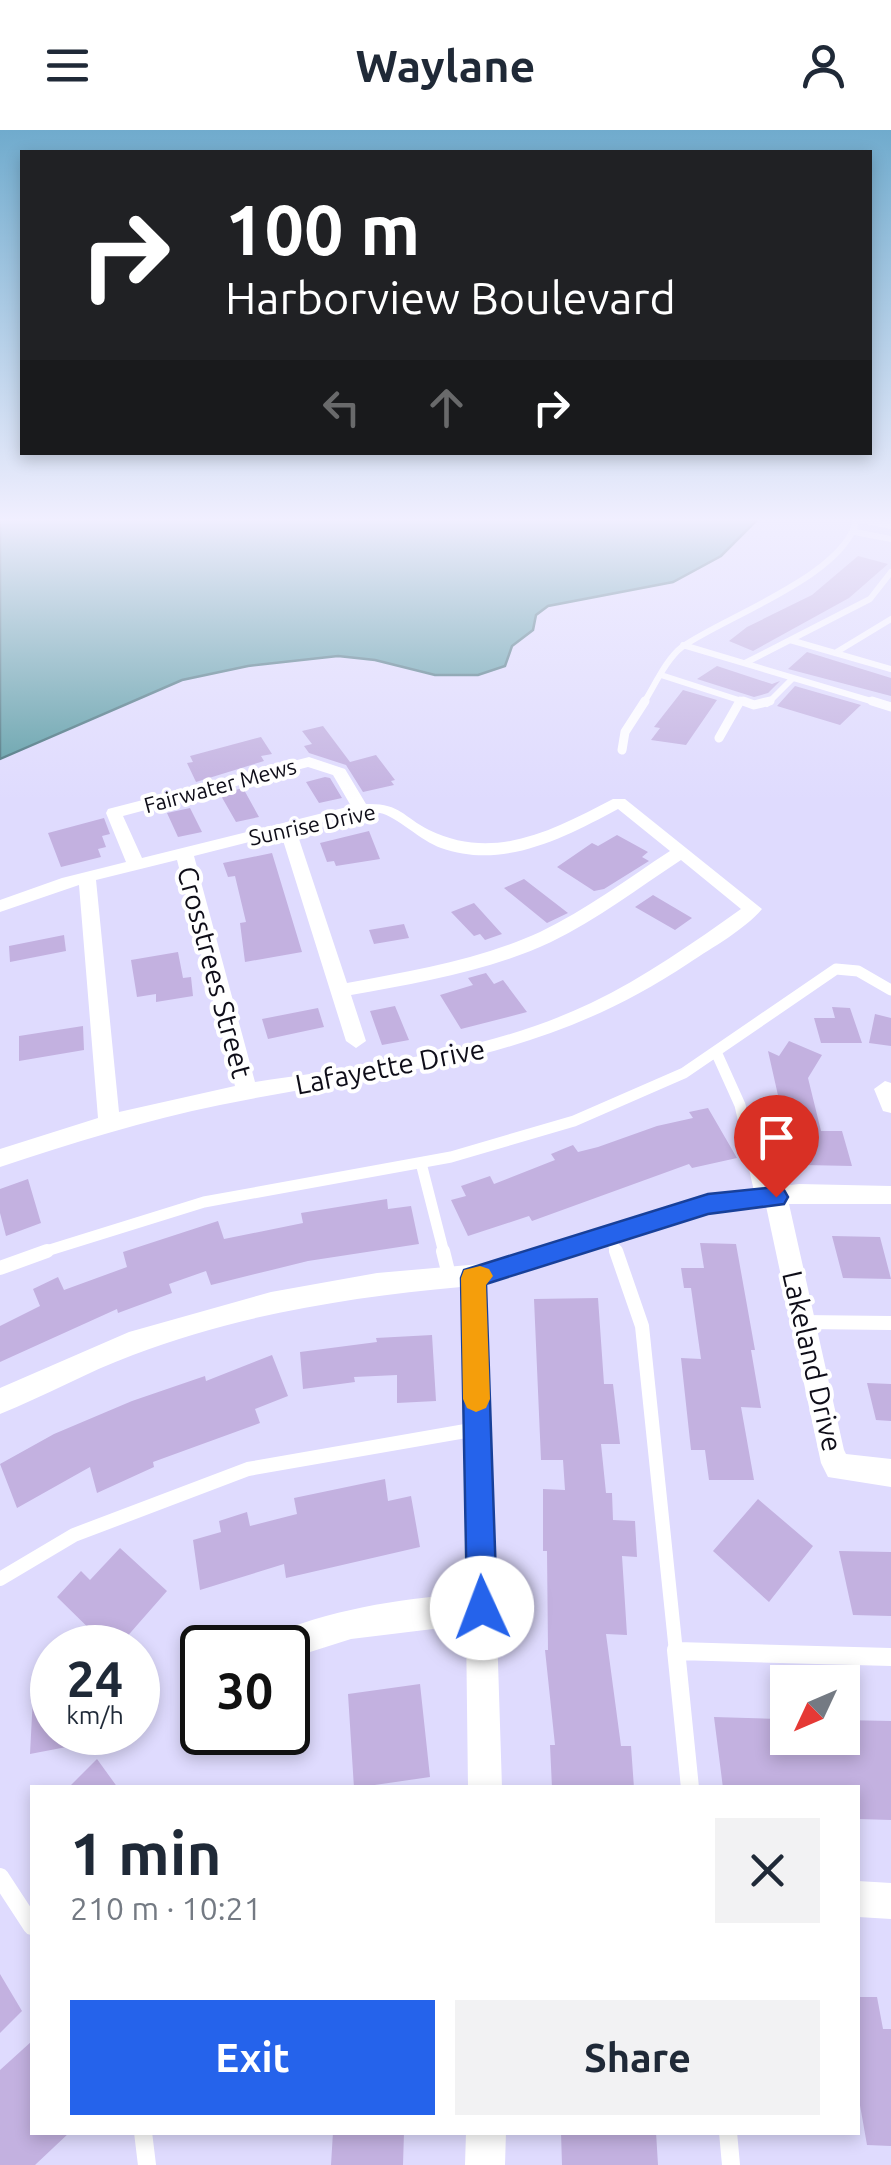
<!DOCTYPE html>
<meta charset="utf-8">
<style>
:root{--surface:#fff;--page:#f2f2f3;--text:#1f2937;--muted:#747a83;--accent:#2563eb}
body{margin:0;font-family:Ubuntu,sans-serif;background:var(--page);color:var(--text);height:100vh;display:flex;flex-direction:column;font-size:38px;white-space:nowrap}
*{box-sizing:border-box;margin:0}
p{font-size:32px;color:var(--muted)}
.icon{flex:none;width:55px;height:55px;fill:none;stroke:currentColor;stroke-width:2;stroke-linecap:round;stroke-linejoin:round}
.map{position:relative;flex:1;overflow:hidden}
.side{position:absolute;left:30px;top:1655px;width:830px;height:350px;display:flex;flex-direction:column;background:var(--surface);border-radius:0px;box-shadow:0 5px 15px #0003}
.side>*{flex:none}
.banner{position:absolute;left:20px;top:20px;width:852px;height:305px;border-radius:0px;box-shadow:0 5px 15px #0003;background:#202124;color:#fff;overflow:hidden}
.needle{width:65px;rotate:226deg}
.buttons{position:absolute;left:770px;top:1535px;display:grid;gap:20px}
.buttons a{display:grid;place-items:center;width:90px;height:90px;border-radius:0px;background:var(--surface);box-shadow:0 5px 15px #0003;font-size:50px}
.speed{position:absolute;left:30px;top:1495px;display:flex;gap:20px;font-size:50px;font-weight:700;text-align:center}
.speed>*{display:grid;place-content:center;width:130px;height:130px;border-radius:50%;background:var(--surface);box-shadow:0 5px 15px #0003;line-height:1}
.speed small{font-size:25px;font-weight:400}
.speed .limit{border:5px solid #111;border-radius:15px;background:#fff;color:#111}
.pin{position:absolute;display:grid;place-items:center;width:85px;height:85px;color:#fff;margin:-102px -42px;border-radius:50% 50% 50% 0;rotate:-45deg;box-shadow:0 0 10px #0007}
.pin .icon{rotate:45deg}
.me{position:absolute;width:110px;margin:-55px;rotate:358deg;stroke-linejoin:round;filter:drop-shadow(0 0 8px #0008)}
.turn{display:flex;align-items:center;gap:35px;height:210px;padding:0 40px;font-size:45px}
.turn .icon{width:130px;height:130px;stroke-width:2.5}
.turn b{display:block;font-size:70px;line-height:85px}
.lanes{display:flex;align-items:center;height:95px;padding:0 40px;background:#0003;justify-content:center;gap:50px;direction:ltr}
.lanes .off{opacity:.35}
.round{display:grid;place-items:center;flex:none;width:105px;height:105px;border-radius:0px;background:var(--page)}
.overview{display:flex;align-items:center;justify-content:space-between;height:170px;padding:0 40px}
h1{font-size:60px;font-weight:700;line-height:75px}
.action{display:flex;gap:20px;margin-top:auto;padding:20px 40px}
.action a{flex:1;height:115px;border-radius:0px;background:var(--accent);color:#fff;font-size:40px;font-weight:700;line-height:115px;text-align:center}
.action a+a{background:var(--page);color:var(--text)}
header{display:flex;justify-content:space-between;align-items:center;height:130px;padding:0 40px;background:var(--surface);font-size:45px;font-weight:700}
.map>svg:first-child{display:block}
.water{fill:#5c9da5;stroke:#45727b;stroke-width:2.5}
.building{fill:#c3b1e0}
.lines{fill:none;stroke-linecap:round;stroke-linejoin:round}
.lane-far4{stroke:#fff;stroke-width:6}
.lane-far3{stroke:#fff;stroke-width:9}
.lane-far2{stroke:#fff;stroke-width:11}
.lane-far1{stroke:#fff;stroke-width:14}
.lane{stroke:#fff;stroke-width:18}
.street{fill:#fff;fill-rule:evenodd}
.route{fill:#2563eb;stroke:#184099;stroke-width:2.5}
.slow{fill:#f59e0b}
.labels{text-anchor:middle;dominant-baseline:central;stroke-width:8;stroke-linejoin:round;paint-order:stroke}
.far-street-label{font-size:22px;fill:#0e0d18;stroke:#fff}
.street-label{font-size:28px;fill:#0e0d18;stroke:#fff}
</style>
<header><svg class="icon" aria-label="menu" viewBox="0 0 24 24"><path d="M4 6h16M4 12h16M4 18h16"/></svg>Waylane<svg class="icon" aria-label="person" viewBox="0 0 24 24"><circle cx="12" cy="8" r="4"/><path d="M4 21q1-7 8-7t8 7"/></svg></header>
<div class="map">
<svg width="891" height="2035" viewBox="0 0 891 2035">
<rect width="100%" height="100%" fill="#dfdbfe"/>
<path class="water" d="M0 387H760L721 426 673 452 548 476 536 485 533 500 512 516 505 536 478 545H435L375 530 338 526 248 536 182 550 0 629Z"/>
<path class="building" d="M858 426 888 434 849 468 753 521 729 511 747 497 812 465Z
M807 522 891 548V566L788 539Z
M717 536 772 554 780 551 768 563 754 567 697 549Z
M795 556 861 575 840 595 777 576Z
M683 560 717 570 686 615 651 610 660 598 654 597Z
M323 596 350 632 376 625 395 650 391 651 394 655 363 662 346 635 309 623 304 616 312 614 302 601Z
M261 607 272 624 261 626 264 631 196 652 187 633 193 632 190 626Z
M325 647 330 648 342 668 319 673 306 652Z
M243 658 259 687 236 692 220 664Z
M190 678 202 702 178 707 167 683Z
M104 688 110 704 102 706 106 717 98 719 101 727 61 737 48 703Z
M369 701 380 729 336 736 334 731 327 732 320 713Z
M617 705 648 722 642 727 649 731 604 759 594 761 557 737 592 713 598 716Z
M272 723 302 822 245 832 240 793 246 792 235 746 228 747 223 733Z
M524 749 533 756 568 783 547 793 504 758Z
M653 765 692 788 675 800 635 777Z
M474 773 502 804 485 810 480 804 474 806 451 782Z
M404 794 409 808 374 814 369 800Z
M64 805 66 821 10 832 9 816Z
M178 822 183 848 191 847 193 866 156 872V864L137 867 131 830Z
M486 843 494 854 503 850 527 882 461 899 440 865 473 855 468 848Z
M395 876 409 910 382 915 370 881Z
M832 877 850 878 862 913H821L814 888H835Z
M318 878 324 897 268 909 262 889Z
M875 884 891 888V916L869 913Z
M83 896 84 920 19 931V906Z
M789 911 822 925 808 948 821 1001H842L852 1036 805 1035 794 992H784L768 921 779 926Z
M708 978 737 1028 692 1038 689 1034 532 1091 529 1086 468 1106 451 1070 466 1066 461 1056 490 1046 494 1054 555 1030 551 1024 573 1015 578 1022 598 1017 657 996 693 988 689 982Z
M28 1049 41 1093 6 1106 0 1083V1059Z
M387 1069 388 1079 411 1076 419 1114 308 1131 211 1155 206 1141 169 1154 172 1163 118 1183 117 1179 0 1232V1196L40 1176 33 1159 58 1147 64 1160 127 1137 123 1122 218 1091 224 1109 303 1093 301 1083Z
M832 1106 880 1107 891 1149 843 1148Z
M700 1113 736 1114 755 1220H751L761 1278 741 1277 754 1350H709L705 1320H691L681 1228 701 1229 691 1158H684L681 1138H704Z
M598 1168 604 1254H613L620 1314H601L606 1363H612L613 1390 635 1391 637 1427 622 1426 627 1505 606 1504 621 1616H631L634 1658H552L550 1615H555L545 1520H548L547 1421H543V1359L565 1360 563 1330H541L534 1169Z
M432 1205 436 1271 397 1273V1245L354 1247 355 1252 303 1259 300 1222 377 1212 376 1208Z
M272 1225 288 1266 255 1279 260 1293 153 1332 154 1337 97 1363 90 1337 17 1378 0 1334 54 1304 132 1271 205 1246 206 1251Z
M867 1253 891 1254V1291L876 1290Z
M385 1349 388 1371 411 1366 420 1417 286 1448 284 1434 200 1460 193 1410 221 1402 219 1391 247 1382 250 1396 297 1384 294 1368Z
M758 1369 813 1416 769 1472 713 1421Z
M120 1418 167 1461 117 1518H109L57 1467 81 1441 90 1450Z
M839 1421 891 1422V1486L853 1485Z
M52 1543V1602H103V1610L30 1624 34 1547Z
M420 1554 430 1647 354 1658 348 1564Z
M714 1587 778 1589 781 1608H842V1590L891 1591V1690L858 1689V1658H723Z
M97 1629 118 1658H68Z
M0 1844 22 1881 0 1903Z
M858 1867H877L883 1899H891V2016L867 2015 858 1964Z
M32 1911V2002H70L35 2035H0V1940Z
M333 2002H404L403 2035H331Z
M561 2002H656L658 2035H562Z"/>
<g class="lines">
<path class="lane-far4" d="M857 389 891 396
M855 402 891 409
M790 510 891 539
M683 515 881 574
M835 523 891 489
M745 533 870 469 891 442
M661 545 751 574
M643 574C654 557 666 529 682 517 726 486 849 444 857 387
M767 574 793 548"/>
<path class="lane-far3" d="M743 571 754 575 770 571
M872 571 891 577
M719 608 740 571
M622 620 625 602 645 571"/>
<path class="lane-far2" d="M717 924 740 975 761 1067
M421 1033 444 1123
M609 1105 617 1123
M40 1123 204 1072 451 1027 574 991 684 943 836 839 858 841 891 860"/>
<path class="lane-far1" d="M443 1121 450 1149
M616 1121 642 1196 676 1522
M0 1138 47 1121
M802 1192 891 1193
M0 1449 74 1405 248 1339 477 1299
M677 1521 714 1522"/>
<path class="lane" d="M676 1520 690 1658
M677 1521 891 1527
M0 1747 32 1796
M143 2002 147 2035
M728 2002 731 2035"/>
<path class="street" d="M309 627 345 639 366 674C400 673 402 686 429 700 495 732 553 700 613 669H625L762 779C744 800 713 817 689 833 537 935 392 940 220 975 145 990 73 1013 0 1037V1019L98 988 79 755 0 782V770L62 748 126 732 106 683 108 679ZM308 637 333 645 351 676 142 728 123 686ZM618 679 670 721C627 749 586 780 540 802 479 830 412 841 347 853L296 700C321 694 355 679 380 683 396 686 421 711 441 718 503 740 564 708 618 679ZM281 704 346 911 356 918 366 911 351 865C418 853 489 841 551 812 597 790 638 758 681 730L741 779C693 813 645 847 591 873 486 923 369 935 255 952L194 726ZM177 730 235 956 119 982 96 750Z
M885 951 891 953V983L883 981 874 959Z
M799 1054 891 1056V1074H789L844 1320 846 1324 891 1329V1357L828 1347 821 1333 766 1076 708 1084 486 1155 502 1658H468L466 1495 351 1509 288 1529V1518H261L265 1507C330 1480 395 1469 465 1464L461 1157C350 1167 237 1185 133 1225 87 1242 45 1266 0 1284V1258L129 1202 271 1162 377 1143 492 1133 708 1064Z
M858 1751 891 1753V1789L858 1787Z
M466 2002H506L505 2035H465Z"/>
</g>
<linearGradient id="sky" x2="0" y2="1"><stop stop-color="#70abcd"/><stop offset="0.58" stop-color="#f1efff"/><stop offset="1" stop-color="#f1efff" stop-opacity="0"/></linearGradient>
<rect width="891" height="672" fill="url(#sky)"/>
<path class="route" d="M776 1057 784 1060 788 1067 784 1074 708 1084 486 1154 497 1478 493 1489 482 1493 471 1489 467 1478 461 1148 464 1140 708 1064Z"/>
<path class="slow" d="M480 1136 489 1139 493 1146 486 1155 490 1269 486 1278 476 1282 467 1278 463 1269 461 1148 464 1140Z"/>
<g class="labels">
<g class="far-street-label">
<text transform="translate(220 655) rotate(-15)">Fairwater Mews</text>
<text transform="translate(312 694) rotate(-12)">Sunrise Drive</text>
</g>
<g class="street-label">
<text transform="translate(215 842) rotate(75)">Crosstrees Street</text>
<text transform="translate(390 936) rotate(-11)">Lafayette Drive</text>
<text transform="translate(813 1231) rotate(77)">Lakeland Drive</text>
</g>
</g>
</svg>
<div class="buttons">
<a><svg class="needle" viewBox="-14 -14 28 28"><path d="M0-13l5 13h-10z" fill="#e53935"/><path d="M0 13l5-13h-10z" fill="#747a83"/></svg></a>
</div>
<div class="speed"><div>24<small>km/h</small></div><div class="limit">30</div></div>
<div class="pin" style="left:776px;top:1067px;background:#d93025"><svg class="icon" aria-label="arrive" viewBox="0 0 24 24"><path d="M6 21V4h12l-3 4 3 4H6"/></svg></div>
<svg class="me" style="left:482px;top:1478px" viewBox="-20 -20 40 40"><circle r="19" fill="#fff"/><path d="M0-13L10 11 0 6-10 11z" fill="#2563eb"/></svg>
<div class="banner">
<div class="turn"><svg class="icon" aria-label="right" viewBox="0 0 24 24"><path d="M7 20v-9h11M14 6l5 5-5 5"/></svg><div><b>100 m</b>Harborview Boulevard</div></div>
<div class="lanes"><svg class="icon off" aria-label="left" viewBox="0 0 24 24"><path d="M17 20v-9H6M10 6l-5 5 5 5"/></svg><svg class="icon off" aria-label="ahead" viewBox="0 0 24 24"><path d="M12 20V5M6 11l6-6 6 6"/></svg><svg class="icon" aria-label="right" viewBox="0 0 24 24"><path d="M7 20v-9h11M14 6l5 5-5 5"/></svg></div>
</div>
<section class="side">
<div class="overview"><div><h1>1 min</h1><p>210 m · 10:21</p></div><a class="round"><svg class="icon" aria-label="close" viewBox="0 0 24 24"><path d="M6 6l12 12M18 6L6 18"/></svg></a></div>
<div class="action"><a>Exit</a><a>Share</a></div>
</section>
</div>
